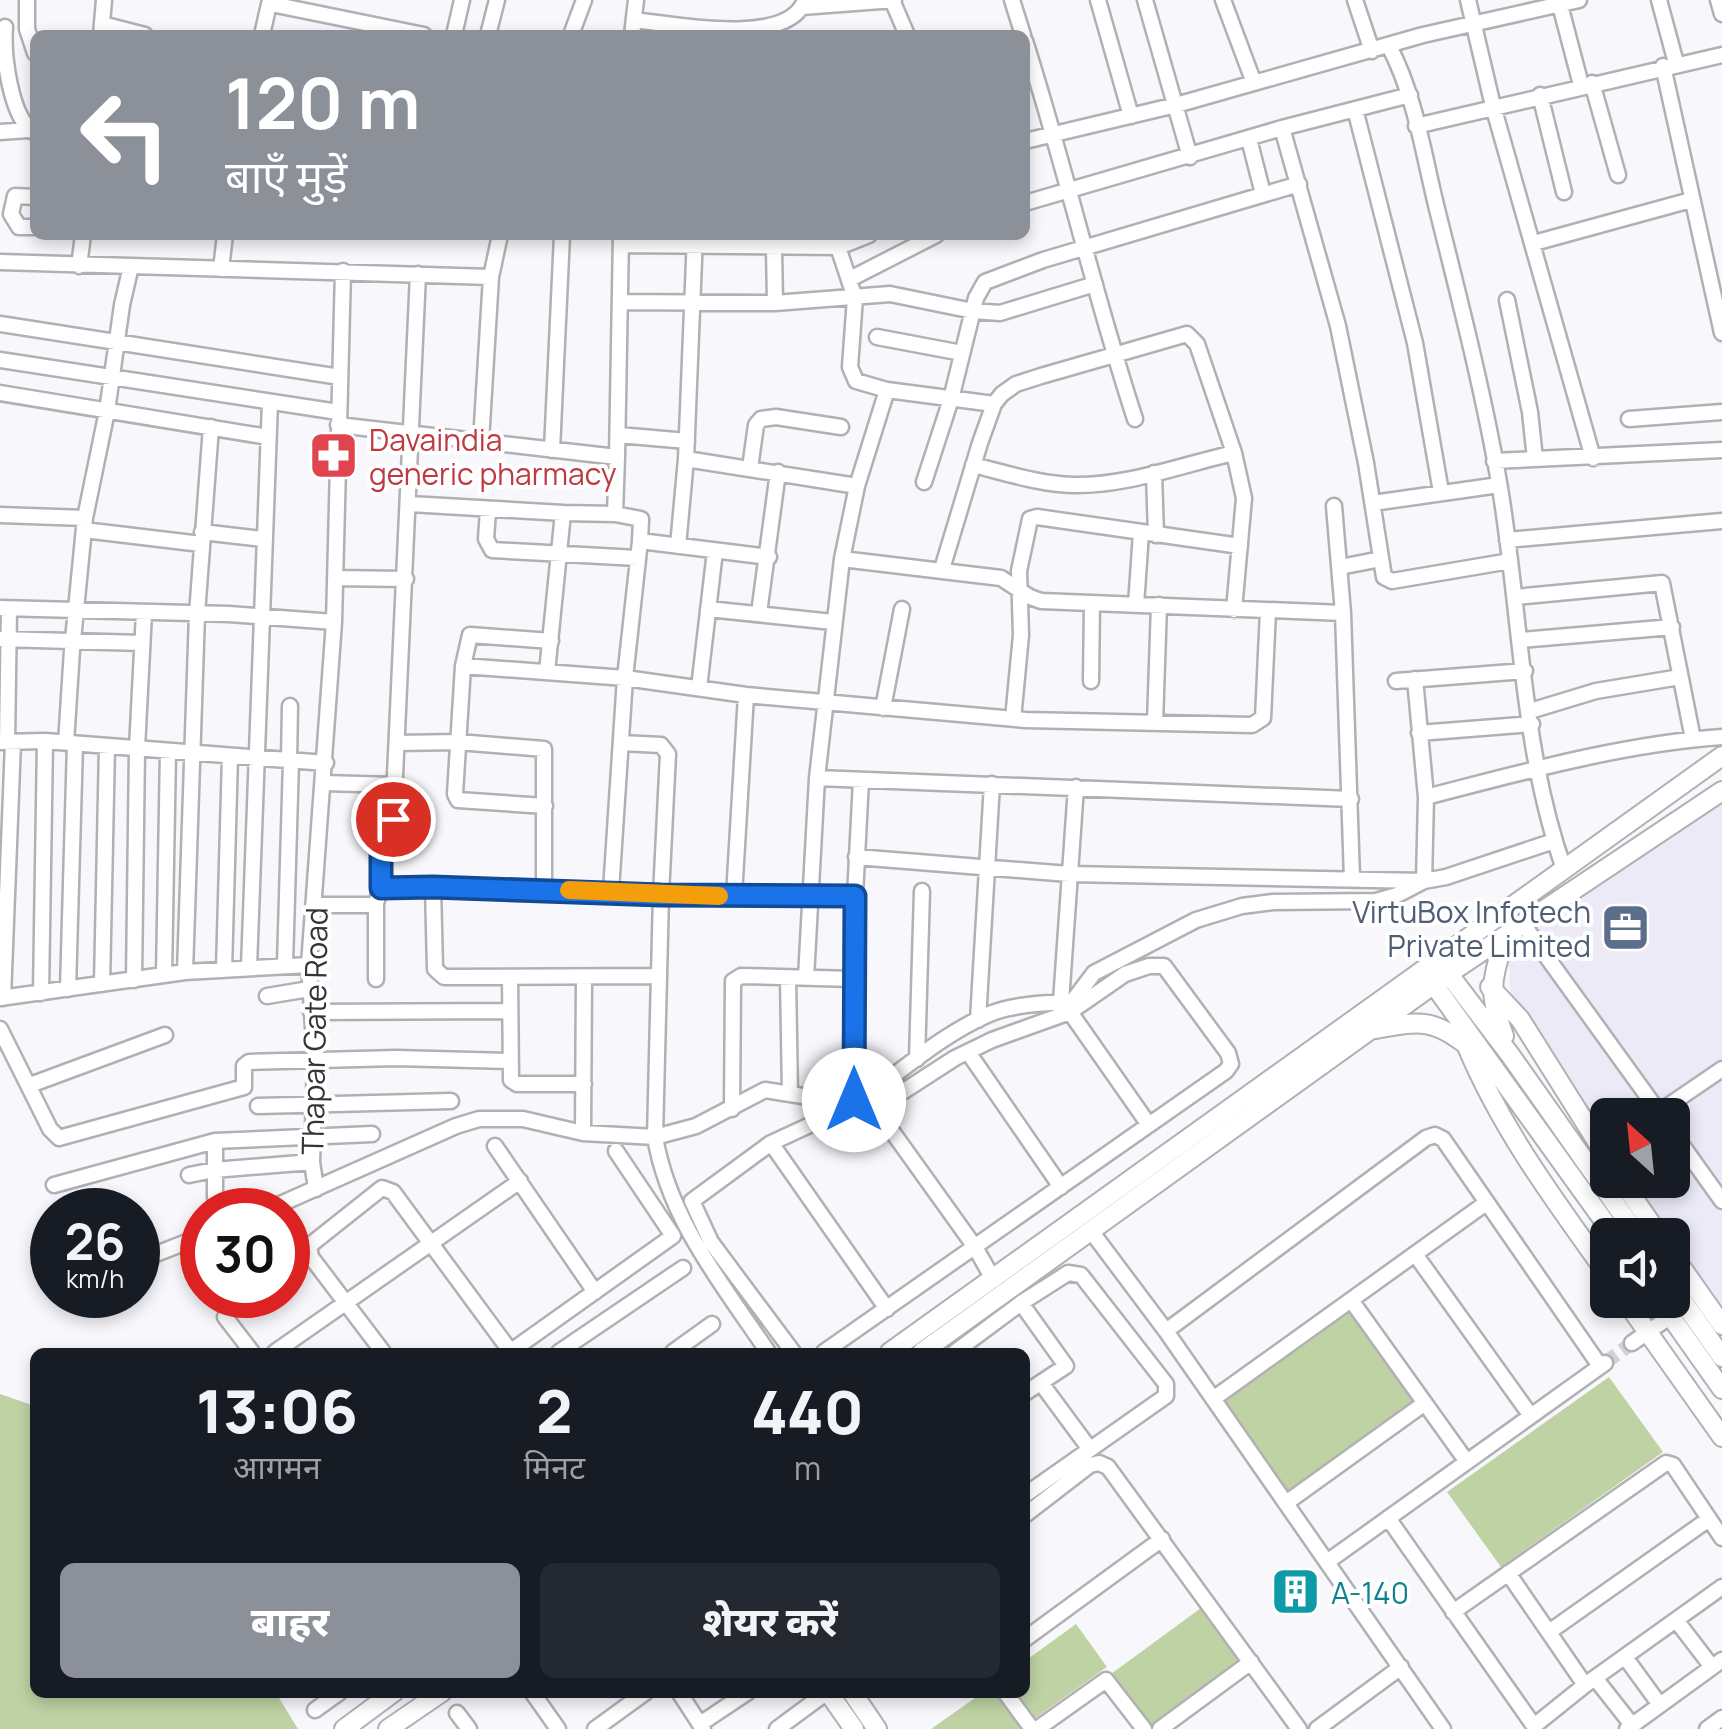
<!DOCTYPE html>
<html lang="hi">
<meta charset="utf-8">
<style>
:root{--surface:#171b24;--page:#242831;--text:#f1f3f6;--muted:#9ea1a6;--accent:#8c9099}
body{margin:0;font-family:Manrope,"Noto Sans Devanagari",sans-serif;background:var(--page);color:var(--text);height:100vh;display:flex;flex-direction:column;font-size:38px;white-space:nowrap}
*{box-sizing:border-box;margin:0}
p{font-size:32px;color:var(--muted)}
.icon{flex:none;width:55px;height:55px;fill:none;stroke:currentColor;stroke-width:2;stroke-linecap:round;stroke-linejoin:round}
.map{position:relative;flex:1;overflow:hidden}
.sheet{position:absolute;left:30px;top:1348px;width:1000px;height:350px;display:flex;flex-direction:column;background:var(--surface);border-radius:15px;box-shadow:0 5px 15px #0003}
.sheet>*{flex:none}
.guide{position:absolute;left:30px;top:30px;width:1000px;height:210px;border-radius:15px;box-shadow:0 5px 15px #0003;background:#8c9099;color:#fff;overflow:hidden}
.needle{width:65px;rotate:333deg}
.fabs{position:absolute;left:1590px;top:1098px;display:grid;gap:20px}
.fabs a{display:grid;place-items:center;width:100px;height:100px;border-radius:15px;background:var(--surface);box-shadow:0 5px 15px #0003;font-size:50px}
.speed{position:absolute;left:30px;top:1188px;display:flex;gap:20px;font-size:50px;font-weight:700;text-align:center}
.speed>*{display:grid;place-content:center;width:130px;height:130px;border-radius:50%;background:var(--surface);box-shadow:0 5px 15px #0003;line-height:1}
.speed small{font-size:25px;font-weight:400}
.speed .limit{border:15px solid #d22;background:#fff;color:#111}
.pin{position:absolute;display:grid;place-items:center;width:85px;height:85px;color:#fff;margin:-42px;border:5px solid #fff;border-radius:50%;box-shadow:0 2px 10px #0007}
.me{position:absolute;width:110px;margin:-55px;rotate:0deg;stroke-linejoin:round;filter:drop-shadow(0 0 8px #0008)}
.turn{display:flex;align-items:center;gap:35px;height:210px;padding:0 30px;font-size:45px}
.turn .icon{width:130px;height:130px;stroke-width:2.5}
.turn b{display:block;font-size:70px;line-height:85px}
.eta{display:flex;justify-content:space-evenly;align-items:center;height:170px;text-align:center}
.eta b{font-size:60px;font-weight:800;line-height:70px}
.cta{display:flex;gap:20px;margin-top:auto;padding:20px 30px}
.cta a{flex:1;height:115px;border-radius:15px;background:var(--accent);color:#fff;font-size:40px;font-weight:800;line-height:115px;text-align:center}
.cta a+a{background:var(--page);color:var(--text)}
.map>svg:first-child{display:block}
.built{fill:#eceaf6}
.green{fill:#bed2a4}
.lines{fill:none;stroke-linecap:round;stroke-linejoin:round}
.minor-tunnel{stroke:#d1d0d4;stroke-width:14;stroke-dasharray:14 7;stroke-linecap:butt}
.minor-casing{stroke:#b1b0b5;stroke-width:19}
.tertiary-casing{stroke:#b1b0b5;stroke-width:22}
.minor{stroke:#fff;stroke-width:14}
.tertiary{stroke:#fff;stroke-width:18}
.route-casing{stroke:#114b97;stroke-width:25}
.route{stroke:#1a73e8;stroke-width:18}
.slow{stroke:#f59e0b;stroke-width:18}
.labels{text-anchor:middle;dominant-baseline:central;stroke-width:8;stroke-linejoin:round;paint-order:stroke}
.health-label{font-size:30px;fill:#be3a42;stroke:#fff;text-anchor:start}
.service-label{font-size:30px;fill:#4e5e75;stroke:#fff;text-anchor:end}
.street-label{font-size:30px;fill:#343335;stroke:#fff}
.culture-label{font-size:30px;fill:#0d838f;stroke:#fff;text-anchor:start}
</style>
<div class="map">
<svg width="1722" height="1729" viewBox="0 0 1722 1729">
<rect width="100%" height="100%" fill="#f8f7fc"/>
<path class="built" d="M1722 801V1322L1673 1253 1672 1235H1659L1620 1180H1672V1115H1608L1607 1162 1510 991 1509 956 1523 935Z"/>
<path class="green" d="M1351 1309 1416 1401 1287 1492 1222 1400Z
M1609 1377 1663 1452 1501 1567 1447 1492Z
M0 1394 35 1406V1692L276 1693 298 1729H0Z
M1201 1608 1241 1662 1150 1728 1111 1674Z
M1076 1624 1107 1667 1020 1729H931L982 1693 1025 1692V1661Z"/>
<g class="lines">
<path class="minor-tunnel" d="M1605 1363 1632 1343"/>
<defs>
<path id="minor" d="M27 0V29L35 53
M892 0 907 35
M1012 0 1023 35
M1098 0 1131 116
M1145 0 1190 157
M1223 0 1254 83
M1355 0 1372 51
M1468 0 1493 106 1593 458
M1659 0 1676 63
M1718 0 1722 14
M276 5 424 35
M1560 5 1581 85
M802 7 894 0
M634 20C672 24 788 48 805 0
M102 24 145 35
M5 27C3 54 10 119 35 133
M101 35 104 0
M262 35 269 4
M454 35 462 0
M488 35 497 0
M571 35 584 0
M632 35 636 0
M1025 41C1065 166 1094 294 1135 419
M1389 46C1416 97 1424 158 1438 213 1461 305 1484 395 1500 488 1521 614 1521 748 1564 869
M1663 66 1722 333
M1592 83 1618 175
M1540 95 1564 192
M1355 109 1415 343 1441 492
M1416 126 1722 55
M1282 128 1338 326 1366 463 1384 577 1392 581 1510 561
M0 132 28 130
M1249 139 1263 194
M1025 141 1176 105 1423 35 1579 0
M35 197 15 196 11 214 19 227H35
M1025 203 1282 128 1410 95
M834 235 855 298 850 367 856 381 887 390 994 404
M1534 243 1691 200
M621 245 839 247 869 235
M774 248 775 303
M0 262 491 277 500 235
M79 266 83 235
M221 269 225 235
M850 279 936 235
M1507 300 1530 412 1535 459
M620 302 775 303 890 294 973 311 1000 313 1095 284
M0 324 340 377
M877 337 962 353
M0 360 338 412
M0 393 268 437
M1629 419 1722 412
M338 425 617 457 621 235
M619 435 687 441
M481 441 491 277
M552 450 562 235
M617 457 615 514 641 519 640 541
M686 459 857 486
M1494 461 1722 450
M973 465C1006 473 1039 484 1073 485 1127 486 1181 465 1234 453
M750 468 756 425 761 419 776 417 841 427
M1154 473 1156 535
M924 482 951 399 976 298 985 282 1043 260 1299 184
M1373 503 1499 485
M410 504 563 513 547 672
M1334 506 1343 613 1352 878
M488 510 486 539 492 550 637 558
M563 513 615 514
M0 515 85 518
M84 530 201 544
M202 532 263 539
M1507 540 1722 521
M678 546 686 459 695 235
M842 559 857 486 887 390
M1340 567 1381 559
M942 569 980 443 994 404 1002 394 1016 384 1041 376 1187 334 1197 344 1234 453 1244 498 1234 610
M335 578 406 579
M1515 597 1662 583 1693 739
M1136 605 1141 533
M0 608 229 614 334 622
M708 609 833 622
M759 613 778 472
M0 639 142 643
M1521 640 1672 627
M463 666 470 635 551 641
M1091 681 1092 603
M1396 681 1525 671
M699 688 715 551
M883 708 902 609
M1530 711 1596 691 1680 677
M1013 719 1021 635 1019 571 1030 519 1037 517 1240 546
M1155 723 1159 605
M1419 733 1532 724
M0 742 45 741 326 763
M7 742 9 609
M66 743 72 650 85 518 107 411 122 305 131 266
M397 743 458 742 544 749V890
M621 743 661 745 668 754 661 895 655 1137C669 1220 723 1285 768 1352
M289 760 290 706
M817 778 1351 799
M324 783 394 785
M1426 797C1523 772 1622 744 1722 737
M545 806 458 800 455 794 463 666 625 678 746 695
M856 857 1069 874 1424 881 1446 877 1554 841
M433 887 435 969 444 977 659 976
M381 888V851L393 819 418 274
M611 891 625 678 640 541 769 557
M734 896 746 695 1026 720 1252 725 1263 718 1268 611
M376 903V979
M315 905H371L376 903 381 888 433 887 661 895 855 896
M1523 924 1661 1115
M285 964 291 761
M249 967 270 402
M224 970 230 756
M185 972 197 614 211 427
M164 975 168 751
M510 977 511 1080 517 1084H584
M788 978 790 1094
M806 978 817 778 842 559 1001 578 1030 597 1041 601 1343 613
M134 980 137 748 144 613
M102 984 107 746
M68 989 75 744
M41 993 45 741
M267 996 309 989
M0 998 185 972 309 965
M3 998 13 742
M1061 1002 1076 787
M311 1012 509 1011
M1070 1012 1149 1125
M978 1020 992 784
M0 1029 50 1129 59 1138 244 1087V1066L249 1062 396 1058 509 1061
M968 1052 1061 1187
M917 1059 922 891
M30 1085 165 1035
M854 1100 855 896 861 780
M258 1106 451 1101
M732 1109 733 981 741 976 854 979
M876 1109 975 1247 993 1279
M1659 1112 1722 1069
M1672 1131 1722 1201
M583 1133 584 977
M215 1141V1198
M771 1143 887 1309
M495 1146 595 1292
M189 1175 214 1170 312 1162
M54 1185 215 1141 372 1134
M316 1189 312 1162 315 1059 309 965 334 622 343 271
M267 1210 456 1126 479 1119H523L583 1133 655 1137 696 1126 765 1090 840 1102 854 1100 869 1094C906 1067 944 1034 987 1015 1012 1004 1045 1003 1072 1002L1094 973 1196 920 1242 906 1273 902 1376 901 1397 895 1424 881 1426 797 1415 679
M1091 1231 1166 1331 1443 1729
M1415 1254 1531 1416
M138 1261 202 1236
M93 1295 99 1307
M1351 1300 1467 1462
M1021 1303 1066 1366 1025 1393
M225 1317 252 1352
M1166 1331 1426 1138 1435 1135 1443 1139 1600 1366
M1632 1343 1671 1316
M275 1352 520 1181
M383 1352 311 1257 309 1246 382 1188 393 1192 511 1352
M510 1352 673 1236 616 1151
M559 1352 683 1268
M673 1352 712 1324
M793 1352 711 1242 692 1201 771 1143 838 1112 854 1114 876 1109 955 1058 992 1040 1070 1012 1125 974 1149 966H1164L1228 1053 1231 1064 1226 1071 824 1352
M955 1352 1021 1303 1068 1273 1081 1275 1166 1384V1396L1025 1495
M1041 1383 1089 1448
M1213 1399 1486 1203
M1286 1503 1425 1403
M1025 1515 1090 1465 1099 1463 1108 1467 1299 1729
M1388 1518 1534 1726 1585 1685 1722 1587
M1327 1562 1605 1363
M1508 1573 1585 1685
M1453 1612 1666 1463 1673 1465 1722 1538
M1676 1620 1712 1667
M1549 1632 1709 1519
M1025 1639 1162 1539
M1625 1657 1660 1705
M1595 1678 1632 1725
M532 1692 558 1729
M679 1692 703 1729
M1005 1692 1032 1729
M315 1710 340 1692
M457 1713 469 1729
M700 1724 748 1692
M595 1729 646 1692
M777 1729 827 1692
M1037 1729 1106 1680 1144 1729
M1160 1729 1251 1662
M1317 1729 1401 1667
M1627 1729 1722 1660
M1707 1729 1722 1718"/>
<path id="tertiary" d="M1444 968 1511 1056 1637 1235
M1427 975 1614 1235
M1490 987 1520 1019 1608 1159
M1376 1029C1423 1020 1433 1019 1472 1049
M1504 1036C1487 989 1492 982 1505 936
M1466 1044C1501 1129 1555 1201 1608 1275
M1621 1180 1659 1235
M1672 1254 1722 1325
M1672 1286 1722 1357
M1625 1300 1722 1437
M1659 1300 1722 1389
M890 1352 1722 756
M922 1352 1448 974 1722 791
M828 1692 854 1729
M852 1692 877 1729
M344 1729 394 1692
M388 1729 442 1692"/>
</defs>
<use href="#minor" class="minor-casing"/>
<use href="#tertiary" class="tertiary-casing"/>
<use href="#minor" class="minor"/>
<use href="#tertiary" class="tertiary"/>
</g>
<g class="lines">
<defs>
<path id="route" d="M393 819 381 852V888L433 887 661 895 855 896 854 1100"/>
</defs>
<use href="#route" class="route-casing"/>
<use href="#route" class="route"/>
<path class="slow" d="M569 890 719 896"/>
</g>
<defs>
<symbol id="pharmacy-square" viewBox="-11 -11 22 22"><rect x="-9" y="-9" width="18" height="18" rx="4" fill="#e0444e" stroke="#fff"/><path d="M-2-6h4v4h4v4h-4v4h-4v-4h-4v-4h4Z" fill="#fff"/></symbol>
<symbol id="office-square" viewBox="-11 -11 22 22"><rect x="-9" y="-9" width="18" height="18" rx="4" fill="#5c6f8a" stroke="#fff"/><path d="M-6-3h4V-5.5h4V-3h4V5H-6ZM-1-4.5V-3h2v-1.5ZM-6 0V1H6V0Z" fill="#fff"/></symbol>
<symbol id="building-square" viewBox="-11 -11 22 22"><rect x="-9" y="-9" width="18" height="18" rx="4" fill="#0f9aa8" stroke="#fff"/><path d="M-4-6H4V6H1V3H-1V6H-4ZM-2.5-4.3h1.7v1.8h-1.7ZM.8-4.3h1.7v1.8H.8ZM-2.5-1h1.7V.8h-1.7ZM.8-1h1.7V.8H.8Z" fill="#fff"/></symbol>
</defs>
<g fill-rule="evenodd">
<use href="#pharmacy-square" x="306" y="428" width="55" height="55"/>
<use href="#office-square" x="1598" y="900" width="55" height="55"/>
<use href="#building-square" x="1268" y="1564" width="55" height="55"/>
</g>
<g class="labels">
<g class="health-label">
<text x="369" y="439">Davaindia<tspan x="369" dy="34">generic pharmacy</tspan></text>
</g>
<g class="service-label">
<text x="1591" y="911">VirtuBox Infotech<tspan x="1591" dy="34">Private Limited</tspan></text>
</g>
<g class="street-label">
<text transform="translate(314 1031) rotate(-89)">Thapar Gate Road</text>
</g>
<g class="culture-label">
<text x="1331" y="1592">A-140</text>
</g>
</g>
</svg>
<div class="fabs">
<a><svg class="needle" viewBox="-14 -14 28 28"><path d="M0-13l5 13h-10z" fill="#e53935"/><path d="M0 13l5-13h-10z" fill="#9ea1a6"/></svg></a>
<a><svg class="icon" aria-label="sound" viewBox="0 0 24 24"><path d="M4 9h4l5-4v14l-5-4H4zM17 9q2 3 0 6"/></svg></a>
</div>
<div class="speed"><div>26<small>km/h</small></div><div class="limit">30</div></div>
<div class="pin" style="left:393px;top:819px;background:#d93025"><svg class="icon" aria-label="arrive" viewBox="0 0 24 24"><path d="M6 21V4h12l-3 4 3 4H6"/></svg></div>
<svg class="me" style="left:854px;top:1100px" viewBox="-20 -20 40 40"><circle r="19" fill="#fff"/><path d="M0-13L10 11 0 6-10 11z" fill="#1a73e8"/></svg>
<div class="guide">
<div class="turn"><svg class="icon" aria-label="left" viewBox="0 0 24 24"><path d="M17 20v-9H6M10 6l-5 5 5 5"/></svg><div><b>120 m</b>बाएँ मुड़ें</div></div>
</div>
<section class="sheet">
<div class="eta">
<div><b>13:06</b><p>आगमन</p></div>
<div><b>2</b><p>मिनट</p></div>
<div><b>440</b><p>m</p></div>
</div>
<div class="cta"><a>बाहर</a><a>शेयर करें</a></div>
</section>
</div>
